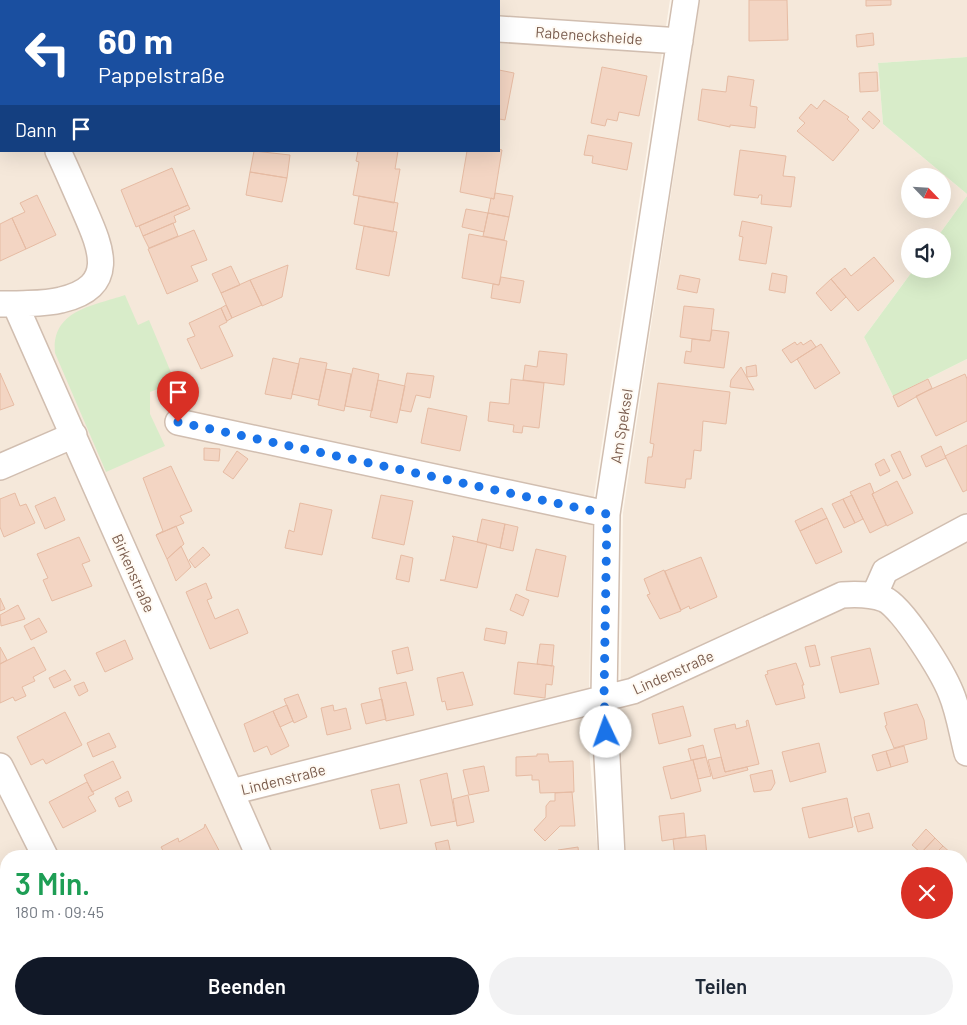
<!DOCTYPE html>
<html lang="de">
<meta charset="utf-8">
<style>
:root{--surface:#fff;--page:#f2f2f3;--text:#1f2937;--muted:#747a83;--accent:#111827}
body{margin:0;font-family:Barlow,sans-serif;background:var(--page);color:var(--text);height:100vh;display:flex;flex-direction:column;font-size:19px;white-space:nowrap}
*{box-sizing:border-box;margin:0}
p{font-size:16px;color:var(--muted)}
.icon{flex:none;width:28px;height:28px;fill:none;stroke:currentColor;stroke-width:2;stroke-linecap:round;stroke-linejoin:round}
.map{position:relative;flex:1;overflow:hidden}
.details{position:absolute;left:0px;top:850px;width:968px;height:175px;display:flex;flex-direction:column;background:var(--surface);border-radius:20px 20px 0 0;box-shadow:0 5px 20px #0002}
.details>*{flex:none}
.guide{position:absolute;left:0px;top:0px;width:500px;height:152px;box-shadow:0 5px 20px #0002;background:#1a4fa0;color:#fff;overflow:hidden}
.needle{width:32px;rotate:115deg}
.buttons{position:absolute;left:901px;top:168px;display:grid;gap:10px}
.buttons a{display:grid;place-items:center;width:50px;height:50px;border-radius:50%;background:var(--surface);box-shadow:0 5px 20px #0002;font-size:25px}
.pin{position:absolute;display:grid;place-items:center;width:42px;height:42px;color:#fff;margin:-51px -21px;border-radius:50% 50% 50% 0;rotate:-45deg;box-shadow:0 0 5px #0007}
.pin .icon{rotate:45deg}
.me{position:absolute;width:55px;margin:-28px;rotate:357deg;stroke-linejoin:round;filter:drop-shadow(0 0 4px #0008)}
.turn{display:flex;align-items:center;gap:18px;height:105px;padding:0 15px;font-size:22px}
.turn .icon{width:65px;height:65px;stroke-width:2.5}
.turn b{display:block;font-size:35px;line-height:42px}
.then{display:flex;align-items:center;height:48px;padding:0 15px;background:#0003;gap:10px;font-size:19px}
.round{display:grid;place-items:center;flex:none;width:52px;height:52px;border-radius:26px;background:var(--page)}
.headline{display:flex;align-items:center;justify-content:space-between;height:85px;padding:0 15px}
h1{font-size:30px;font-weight:600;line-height:38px;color:#1e9e55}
.button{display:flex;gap:10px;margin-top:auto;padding:10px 15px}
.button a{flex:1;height:58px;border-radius:30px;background:var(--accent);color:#fff;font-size:20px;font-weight:600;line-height:58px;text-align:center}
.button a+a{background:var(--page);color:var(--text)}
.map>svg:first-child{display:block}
.residential{fill:#f5e8da;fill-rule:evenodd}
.green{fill:#d8ecc9}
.building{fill:#f3d5c3;stroke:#e6bba3}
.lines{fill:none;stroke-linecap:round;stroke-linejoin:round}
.minor-casing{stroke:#d1beb0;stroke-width:28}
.minor{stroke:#fff;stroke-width:25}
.route{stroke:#1a73e8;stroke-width:9;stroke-dasharray:0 16.2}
.labels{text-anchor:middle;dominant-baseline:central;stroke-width:4;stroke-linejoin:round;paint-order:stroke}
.street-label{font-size:15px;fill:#7a5c4d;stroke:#fffaf3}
</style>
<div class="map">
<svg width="967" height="1025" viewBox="0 0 967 1025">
<rect width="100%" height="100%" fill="#fdf6ec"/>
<path class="residential" d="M0 0H670L593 502 588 737 598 856H6V1019H620L621 1025H0ZM1 1H499V151H1Z
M700 0H967V57L878 63 883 124 967 194V196L938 236H910V269H914L864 337 893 396 967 359V1025H652L651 1019H961V856H626L620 732 623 513ZM910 176H942V209H910Z"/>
<path class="green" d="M967 57V194L883 124 878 63Z
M967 196V359L893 396 864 337 914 269H942V236H938Z
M125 295 138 325 149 320 175 382 150 392V414L165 446 106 472 55 353C51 310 93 306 125 295Z"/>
<path class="building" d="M224 0H248V1H224Z
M749 0H787L788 40 749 41Z
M866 0H891V5L866 6Z
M873 33 874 45 857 47 856 35Z
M602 67 647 76 639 116 619 112 617 121 607 119 605 126 591 123Z
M499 70 514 73 505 120 499 119Z
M877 72 878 91 860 92 859 73Z
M728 76 754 80 750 106 757 107 755 128 730 125V127L698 120 702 89 726 92Z
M824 100 849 117 847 119 859 130 833 161 797 131 805 123 799 118 811 104 817 109Z
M869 111 880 121 873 129 862 119Z
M1 122V148L0 149V123Z
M588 135 632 143 627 170 592 163 593 156 584 155Z
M499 149 502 150 494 199 460 192 467 151H499Z
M740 150 786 156 783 176 795 177 791 207 761 204 762 195H759L758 198 734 195Z
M254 151 290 155 287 178 250 172Z
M358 151H398L395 169H400L394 203 353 195 359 162 356 161Z
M172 168 188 205 136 227 121 190Z
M250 172 287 178 282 202 246 195Z
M495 193 513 196 509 217 488 213 491 198 494 199Z
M37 195 56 235 26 249 12 218 25 212 20 203Z
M359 196 398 203 393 232 354 224Z
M188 205 190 209 174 216 176 222 143 236 139 226Z
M466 209 488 213 484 232 462 227Z
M488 213 509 217 504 240 483 236Z
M12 218 26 249 0 261V224Z
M742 221 772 227 766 264 739 260 743 237 739 236Z
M173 223 178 236 149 248 143 236Z
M364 226 397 232 389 276 356 269Z
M194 230 207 260 191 266 198 281 167 294 148 249Z
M469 234 507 241 499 285 462 278Z
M874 257 894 281 858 311 831 279 845 268 851 276Z
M288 265 282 297 262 306 250 280Z
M231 266 240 285 221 293 212 274Z
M772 273 787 276 785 293 769 290Z
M680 275 700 279 697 293 677 289Z
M501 277 524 281 520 303 491 298 493 284 499 285Z
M831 279 846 297 831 311 816 293Z
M250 280 262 305 232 318 221 293Z
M226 305 232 318 227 321 221 308Z
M684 306 714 309 710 341 680 337Z
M221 308 227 322 219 326 233 356 201 369 187 339 195 336 189 323Z
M712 330 729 332 724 368 684 363 686 351 691 352 692 339 710 341Z
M811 340 816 347 791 363 782 350 795 342 797 345 801 342 803 345Z
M821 344 840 373 815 389 797 359Z
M539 351 567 354 564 385 523 380 525 365 537 367Z
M273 358 299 364 291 399 265 394Z
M300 358 327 363 319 400 292 394Z
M756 365 757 376 747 377 746 367Z
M741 367 754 390 730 387 731 380Z
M353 368 379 374 372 411 345 406Z
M326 369 351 374 344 411 318 405Z
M0 373 14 405 0 410Z
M407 373 434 376 430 398 416 395 411 412 400 410Z
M965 374 967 379V421L936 436 916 396Z
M511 379 544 383 539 428 523 426 522 433 513 432 514 425 488 421 490 402 509 404Z
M928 379 932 388 898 407 893 396Z
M378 380 405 386 397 423 370 417Z
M658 383 730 392 726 424 703 421 701 451 694 450 691 479H686L685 488 645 483 648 457H652L654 444 650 443Z
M428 408 467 416 460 451 421 443Z
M967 445V490L963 492 945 456Z
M941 446 946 458 926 467 921 456Z
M204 448 220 449 219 461 204 460Z
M237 451 248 459 233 479 223 472Z
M900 451 911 475 903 479 891 455Z
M884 459 890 471 880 476 875 464Z
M171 466 192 511 180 516 184 523 156 535 163 531 143 478Z
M897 481 913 513 887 526 872 494Z
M870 483 874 493 872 494 886 525 870 533 850 492Z
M15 493 20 506 26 504 35 523 4 537 0 527V499Z
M381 495 413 501 404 545 372 538Z
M852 495 863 519 855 523 843 499Z
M55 497 65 520 45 529 35 506Z
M843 499 855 523 844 528 832 504Z
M300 503 332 510 322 555 285 548 289 530 294 532Z
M822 508 827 518 800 531 795 521Z
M827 518 842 552 816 564 800 531Z
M482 519 505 524 500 548 477 542Z
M505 524 518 527 513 551 500 548Z
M176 526 184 544 167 559 156 535Z
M452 536 487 544 477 588 440 580H445L454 538Z
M79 537 90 561 82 564 92 586 52 601 43 580 48 578 37 554Z
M181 546 191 567 176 581 167 559Z
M203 547 210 555 195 568 189 560Z
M536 549 566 556 558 597 526 590Z
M401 555 413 558 409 582 396 579Z
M701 557 717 597 690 609 689 606 681 610 665 571Z
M664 570 681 611 660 619 647 595 650 594 644 579Z
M206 583 212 598 207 600 215 619 238 609 248 633 210 649 186 592Z
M516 594 529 600 523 616 510 610Z
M0 598 5 609 0 611Z
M18 605 25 619 1 626 0 615Z
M39 618 47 632 31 640 24 626Z
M486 628 507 632 505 644 484 640Z
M125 640 133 659 105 672 96 653Z
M540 644 554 645 552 666 537 664Z
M815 645 820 665 810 667 805 647Z
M0 647 7 660 0 664Z
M34 647 46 670 33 677 35 681 22 687 26 696 15 701 13 697 0 703V664Z
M408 647 413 670 397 674 392 651Z
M870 648 879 684 840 693 831 657Z
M518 662 554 666 552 685 546 684 545 698 514 694Z
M796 663 804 685H802L805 698 776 705 765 675 768 674 767 671Z
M65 670 71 680 54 688 49 678Z
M463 672 473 705 447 710 445 701 442 702 437 678Z
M84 682 88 691 79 696 74 686Z
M406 682 414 715 386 721 379 688Z
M298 694 307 717 294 723 284 699Z
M382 699 386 719 366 724 361 704Z
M917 704 924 720 927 739 894 748 885 726 887 725 884 713Z
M287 705 293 721 280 727 273 711Z
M333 705 334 711 346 708 351 729 327 735 321 708Z
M683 706 691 736 659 744 652 714Z
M273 711 289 746 271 755 267 746 254 752 244 724Z
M65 712 82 745 46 764 43 759 31 765 17 737Z
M748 720 759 764 725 772 714 729 735 724 736 729 747 726 746 721Z
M109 733 116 747 93 757 87 743Z
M819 743 826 772 790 782 782 752Z
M703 745 706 757 691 760 688 749Z
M904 746 908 762 891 767 886 751Z
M886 751 891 767 877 771 872 755Z
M537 754H548L549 762 573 761 574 792 540 793 539 780H532V775L516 776V757L537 756Z
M706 757 711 776 698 779 693 760Z
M721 757 725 772 747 767 748 770 713 779 708 760Z
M693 760 701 791 671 799 663 767Z
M113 761 121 778 92 792 84 775Z
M484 766 489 791 469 795 463 770Z
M772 770 775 783 771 790 754 792 750 775Z
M447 773 456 821 431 826 420 780Z
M87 782 94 794 88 797 96 811 63 828 49 802Z
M399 784 407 823 380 829 371 790Z
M128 791 132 801 119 807 115 798Z
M572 792 575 826H560L545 841 534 830 546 817V806L550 801H555V793Z
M468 795 474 822 457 826 453 799Z
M847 798 853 827 809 838 802 808Z
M684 813 686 837 662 841 659 816Z
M869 813 873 828 858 832 854 817Z
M205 824 222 856H166L161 847 178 838 179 842 204 828Z
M926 829 935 838 921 853 912 845Z
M705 835 707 856H675L673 839Z
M935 838 943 846 933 856H925L921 853Z
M448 840 451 854 438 856 435 843Z
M943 846 952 854 950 856H933Z
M578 847 579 856H558V850Z
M961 952 967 958V982L964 985 961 983Z
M6 953V970L0 959Z
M0 959 6 970V977L0 981Z
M961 983 967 989V1011L961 1017Z
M101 1019H122L124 1025H104Z
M564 1019H597L599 1025H565Z
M689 1019H724V1025H690Z
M737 1019H759L761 1025H739Z
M866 1019H904L898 1025H871Z
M909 1019H933L927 1025H915Z
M278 1020 280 1025H261Z"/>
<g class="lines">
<defs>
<path id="minor" d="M12 0V1
M195 0 196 1
M499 29 680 41
M0 304H15L259 856
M15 304C29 303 46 304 61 300 120 286 100 246 83 207 75 189 67 170 58 151
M178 422 607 514
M0 467 74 435
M874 596 885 571 967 527
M0 766 45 856
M231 792 633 691 842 595C856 594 871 594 884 599 903 607 943 673 951 693 959 712 962 734 967 753
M612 856 604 698 607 514 686 0
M0 890 6 887
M332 1019 335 1025
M635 1019 636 1025"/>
</defs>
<use href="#minor" class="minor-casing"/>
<use href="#minor" class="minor"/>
</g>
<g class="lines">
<path class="route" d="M178 422 607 514 604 698 606 732"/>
</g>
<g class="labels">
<g class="street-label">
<text transform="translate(589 35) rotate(4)">Rabenecksheide</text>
<text transform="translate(621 426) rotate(-81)">Am Speksel</text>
<text transform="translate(134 573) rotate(66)">Birkenstraße</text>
<text transform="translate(673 672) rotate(-24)">Lindenstraße</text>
<text transform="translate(283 779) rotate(-14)">Lindenstraße</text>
</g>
</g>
</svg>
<div class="buttons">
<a><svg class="needle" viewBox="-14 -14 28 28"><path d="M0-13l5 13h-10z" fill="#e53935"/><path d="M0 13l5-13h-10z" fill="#747a83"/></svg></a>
<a><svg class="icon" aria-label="sound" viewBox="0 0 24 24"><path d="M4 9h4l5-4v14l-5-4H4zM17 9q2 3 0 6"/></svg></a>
</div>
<div class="pin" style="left:178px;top:422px;background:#d93025"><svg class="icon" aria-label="arrive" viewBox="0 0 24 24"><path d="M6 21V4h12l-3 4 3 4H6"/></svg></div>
<svg class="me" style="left:606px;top:732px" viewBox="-20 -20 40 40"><circle r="19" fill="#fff"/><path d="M0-13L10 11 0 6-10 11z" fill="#1a73e8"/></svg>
<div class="guide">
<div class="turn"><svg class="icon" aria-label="left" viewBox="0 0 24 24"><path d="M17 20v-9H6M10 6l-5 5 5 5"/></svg><div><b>60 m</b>Pappelstraße</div></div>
<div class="then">Dann<svg class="icon" aria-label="arrive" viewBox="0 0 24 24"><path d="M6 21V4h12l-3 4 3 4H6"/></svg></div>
</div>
<section class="details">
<div class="headline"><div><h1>3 Min.</h1><p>180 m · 09:45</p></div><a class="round" style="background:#d93025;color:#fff"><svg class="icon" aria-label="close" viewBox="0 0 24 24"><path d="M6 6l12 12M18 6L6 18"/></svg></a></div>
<div class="button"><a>Beenden</a><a>Teilen</a></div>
</section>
</div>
